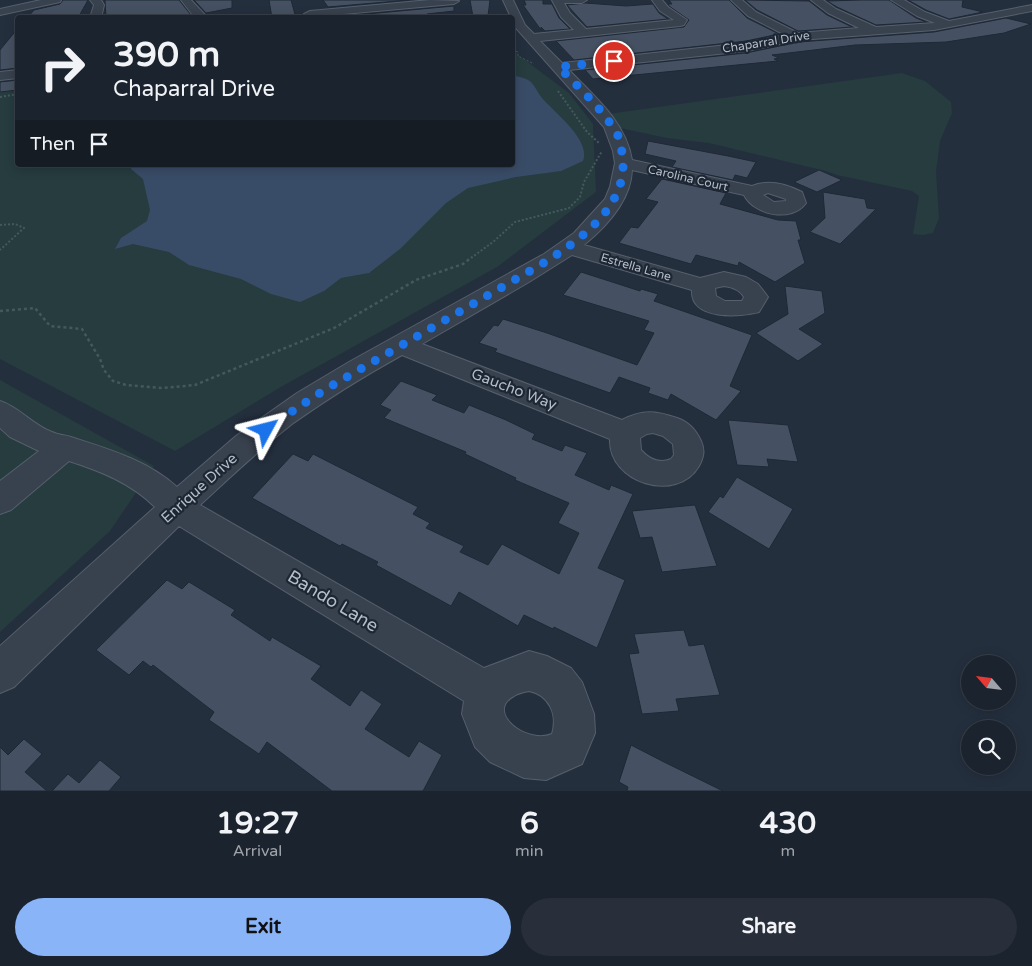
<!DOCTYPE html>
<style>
:root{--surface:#1b232e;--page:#282f3a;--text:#f1f3f6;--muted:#a0a4aa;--line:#39404a;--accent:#8ab4f8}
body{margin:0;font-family:"Varela Round",sans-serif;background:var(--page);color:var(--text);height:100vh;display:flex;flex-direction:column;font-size:19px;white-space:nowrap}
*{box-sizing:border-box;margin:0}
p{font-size:16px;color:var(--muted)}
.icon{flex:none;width:28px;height:28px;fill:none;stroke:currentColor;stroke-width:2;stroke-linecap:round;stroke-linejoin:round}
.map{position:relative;height:791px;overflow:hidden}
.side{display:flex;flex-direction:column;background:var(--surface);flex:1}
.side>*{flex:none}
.hud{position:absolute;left:15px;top:15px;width:500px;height:152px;border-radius:5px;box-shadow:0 2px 12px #0003,0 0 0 1px var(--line);background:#1b232e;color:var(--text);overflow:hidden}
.needle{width:32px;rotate:298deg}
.tools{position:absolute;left:961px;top:655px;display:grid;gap:10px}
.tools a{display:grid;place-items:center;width:55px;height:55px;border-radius:50%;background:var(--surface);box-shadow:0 2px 12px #0003,0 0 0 1px var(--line);font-size:25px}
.pin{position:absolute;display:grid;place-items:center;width:42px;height:42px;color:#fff;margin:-21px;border:2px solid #fff;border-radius:50%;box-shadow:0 1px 5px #0007}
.me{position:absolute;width:55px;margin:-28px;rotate:52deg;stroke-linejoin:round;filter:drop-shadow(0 0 4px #0008)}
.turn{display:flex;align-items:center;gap:18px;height:105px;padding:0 15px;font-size:22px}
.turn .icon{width:65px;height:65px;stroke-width:2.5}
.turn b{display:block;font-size:35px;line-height:42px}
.then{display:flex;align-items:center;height:48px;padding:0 15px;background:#0003;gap:10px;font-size:19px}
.eta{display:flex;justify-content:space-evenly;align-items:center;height:85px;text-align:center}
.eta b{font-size:30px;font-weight:700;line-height:35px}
.button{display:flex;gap:10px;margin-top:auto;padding:10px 15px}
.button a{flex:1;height:58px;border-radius:30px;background:var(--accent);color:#111;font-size:20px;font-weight:700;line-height:58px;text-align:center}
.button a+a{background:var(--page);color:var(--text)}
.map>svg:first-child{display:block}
.green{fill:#263c3f}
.water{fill:#394c67}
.building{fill:#455162;stroke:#1f2835}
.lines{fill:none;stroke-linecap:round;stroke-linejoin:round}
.minor-casing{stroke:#565f6c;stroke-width:2}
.path-far2{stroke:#44595c;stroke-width:1;stroke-dasharray:2 2;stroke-linecap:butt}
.path-far1{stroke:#44595c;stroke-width:2;stroke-dasharray:2 2;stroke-linecap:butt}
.path{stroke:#44595c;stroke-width:2.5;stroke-dasharray:3 3;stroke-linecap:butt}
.minor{fill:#38414e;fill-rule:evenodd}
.route{stroke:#1a73e8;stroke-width:9;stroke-dasharray:0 16.2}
.labels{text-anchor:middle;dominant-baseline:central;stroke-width:4.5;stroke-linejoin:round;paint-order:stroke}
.far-street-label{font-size:12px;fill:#b4bcc9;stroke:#1d2633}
.street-label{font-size:15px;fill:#b4bcc9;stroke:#1d2633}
.near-street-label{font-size:18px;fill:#b4bcc9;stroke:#1d2633}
</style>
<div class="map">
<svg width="1032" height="791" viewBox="0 0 1032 791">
<rect width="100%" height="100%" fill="#242f3e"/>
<path class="green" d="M513 51 569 93 593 124 596 192 497 267 279 388 175 451 0 359V89L17 87 18 165H512Z
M902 73 925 81 951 102 952 113 940 141 936 172 939 218 933 233 923 235 913 234 919 196 912 191 837 175 826 171 709 143 667 138 620 128 608 114Z
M0 380 154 466 110 531 0 632Z"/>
<path class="water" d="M513 75C518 77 527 78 531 82 535 86 538 93 542 98 555 113 591 140 583 161L561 171 516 177 468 188 446 203 400 249 369 273 341 278 324 291 300 302 271 294 241 279 189 265 169 252 133 244 115 249 121 238 147 221 150 210 143 179 131 169 132 165H512Z"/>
<path class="building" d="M63 0H88L78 18H27L34 10 60 4Z
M105 0H179L191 15 179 18H106Z
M194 0H232V8L206 13Z
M269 0H291L296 18H272Z
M323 0H409L328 7Z
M470 0H490L488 16 473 17Z
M524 0H543V4H552L559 18 570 29 545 31 541 27V30L523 5H526Z
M669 0H729L747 18 779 34 746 41 574 60 556 41 684 27 689 20 669 6 668 4H672Z
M745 0 809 1 827 15 852 27 798 31 757 10Z
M861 0H889L916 18 926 22 876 25 837 7 827 1Z
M908 0H963L962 7 983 12 949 19 926 10Z
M585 3 626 6 653 4 659 13 668 19 587 27 567 5Z
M454 6V11L427 14 430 18H410L408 15 385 18 334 17Z
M1006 18 1031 24 1004 33 946 42 855 45 772 55 779 58 774 59 778 61 593 79 585 70 746 53 799 42 934 32Z
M18 28V68L0 70V50Z
M18 80V90L0 92V82Z
M648 141 728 156 756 162 747 178 735 175 733 180 672 167 676 161 645 154Z
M819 170 842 180 817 192 794 182Z
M662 179 726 193 720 204 778 220 796 221 801 240H798L805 263 775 282 739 262 738 266 696 255 691 264 619 243 631 227 638 228 658 202 646 199Z
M823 192 865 199 867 208 876 209 840 244 810 232 825 218Z
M581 272 640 291 641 289 658 294 654 301 752 335 730 386 741 391 716 420 671 394 668 400 648 393 650 388 619 377 610 393 495 352 497 349 479 343 494 325 498 326 503 319 547 333 637 365 654 333 644 330 649 321 563 295Z
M785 286 822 291 825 313 799 329 823 344 798 361 756 333 788 314Z
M401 381 437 395 432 400 464 413 469 405 506 420 535 434 532 439 562 451 565 445 587 453 575 475 609 490 611 485 633 494 598 568 625 580 597 648 554 627 553 629 524 615 518 626 459 592 451 606 376 565 378 562 342 544 340 546 252 498 293 454 308 461 313 454 418 507 413 514 430 523 426 528 464 546 460 552 488 565 502 544 559 574 579 533 558 523 569 503 515 480 516 478 465 454 466 452 384 418 391 410 380 405Z
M728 420 788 425 798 462 767 459 769 467 737 465Z
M737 477 793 509 769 549 708 512 720 496 723 498Z
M695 505 717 566 662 572 652 537 640 538 632 511Z
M167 580 182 589 189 582 235 610 231 615 270 641 272 637 321 666 311 679 350 706 361 690 382 704 365 729 409 757 419 741 442 755 423 791H332L267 742 259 754 209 720 214 712 153 665 151 667 143 661 129 675 96 650Z
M684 630 689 646 704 644 720 695 676 699 679 711 642 714 629 654 639 653 634 634Z
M24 739 42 754 25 772 47 791H0V747L8 755Z
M631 745 664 762 723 791H627L628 787 619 782Z
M100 760 121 777 109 791H52L68 774 79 783Z"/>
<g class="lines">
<defs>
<path id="minor" d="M41 0H61L60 2 0 15V9Z
M90 0H101L104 5 101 18H90L94 5Z
M181 0H191L208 18H195Z
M430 0 459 1 454 4 310 17 304 14 310 11Z
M503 0H513L525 25 534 34 574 30 561 17 552 0H587L582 3H564L570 13 586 29 674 20 660 11 652 0H662L668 7 687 20 684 25 680 26 540 41 562 63 746 43 785 35 748 16 731 0H742L756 12 798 33 859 28 828 13 811 0H823L836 9 876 27 935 23 917 16 891 0H904L925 12 949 21 1032 5V11L934 30 799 40 746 51 569 70C594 96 626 122 632 160L752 186C769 179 786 184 802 192L806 203C792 223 754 215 744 195L632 170C631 200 606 227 584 245L700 278 724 272 746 277 758 284 768 297 759 312C741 317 690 321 692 290L572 255 529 282 422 344 622 420C643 409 656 411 677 418 689 422 696 430 701 441 705 450 704 457 699 466 677 504 608 483 610 439L402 355C364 376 327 399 292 424 260 449 230 477 200 505L484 668 529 651 547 656 571 668 582 682 594 714 595 733 582 764 546 780 524 778 490 762 475 747 462 714 464 701 179 526 14 687 0 693V646L155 507C131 483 100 471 69 461L11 510 0 514V481L39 451 10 437 0 428V401C19 407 33 425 52 432 58 435 65 435 71 437 108 449 147 460 177 487L236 436 297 393 349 362 544 254 574 233 605 199 610 187 615 163 613 151 604 127 516 28ZM768 193 786 199V201L774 202 763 195ZM724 286C732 287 740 290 744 297L742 301H725L716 296 715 288ZM653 433 663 436 673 444 674 455 671 459C659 464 649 459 641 450L640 438 647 434ZM529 691C549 695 558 714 552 734 525 745 485 711 514 696 518 693 524 692 529 691Z
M18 70V78L0 80V72Z"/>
</defs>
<use href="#minor" class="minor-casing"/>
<path class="path-far2" d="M512 50 518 52V56L534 64"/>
<path class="path-far1" d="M558 91 587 132 599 143
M0 97 18 94
M0 225 15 224 24 228 0 250
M471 258 493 242 515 222 569 208 580 197 584 182 602 151"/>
<path class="path" d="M0 311 35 308 50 326 82 329 100 359 104 370 113 381 126 385 163 388 195 385 334 328 416 280 463 264 472 257"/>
<use href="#minor" class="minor"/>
</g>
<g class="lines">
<path class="route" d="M266 430 282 418 326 389 542 264C580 240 631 205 622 153 621 145 620 137 615 131 601 107 578 87 559 67L614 61"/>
</g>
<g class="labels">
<g class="far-street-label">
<text transform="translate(766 42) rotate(-9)">Chaparral Drive</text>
<text transform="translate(688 178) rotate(13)">Carolina Court</text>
<text transform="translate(636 267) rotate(16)">Estrella Lane</text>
</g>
<g class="street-label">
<text transform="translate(514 389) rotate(21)">Gaucho Way</text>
<text transform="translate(199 488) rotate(-42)">Enrique Drive</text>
</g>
<g class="near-street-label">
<text transform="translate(333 601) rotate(31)">Bando Lane</text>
</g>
</g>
</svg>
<div class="tools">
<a><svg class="needle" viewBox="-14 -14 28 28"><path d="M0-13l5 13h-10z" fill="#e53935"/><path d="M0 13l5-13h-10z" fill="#a0a4aa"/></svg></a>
<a><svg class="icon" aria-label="search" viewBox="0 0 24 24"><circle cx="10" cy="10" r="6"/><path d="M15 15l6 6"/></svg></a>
</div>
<div class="pin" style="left:614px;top:61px;background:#d93025"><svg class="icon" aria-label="arrive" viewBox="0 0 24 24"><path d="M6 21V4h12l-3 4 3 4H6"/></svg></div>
<svg class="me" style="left:266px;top:430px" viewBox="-20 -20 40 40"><path d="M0-17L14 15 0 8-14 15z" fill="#1a73e8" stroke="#fff" stroke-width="4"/></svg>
<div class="hud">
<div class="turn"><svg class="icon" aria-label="right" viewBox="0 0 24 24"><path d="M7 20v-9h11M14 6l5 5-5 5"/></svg><div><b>390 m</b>Chaparral Drive</div></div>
<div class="then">Then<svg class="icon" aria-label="arrive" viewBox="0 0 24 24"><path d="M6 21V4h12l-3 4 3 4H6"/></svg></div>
</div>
</div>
<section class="side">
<div class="eta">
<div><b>19:27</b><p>Arrival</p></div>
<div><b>6</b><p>min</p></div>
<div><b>430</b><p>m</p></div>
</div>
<div class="button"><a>Exit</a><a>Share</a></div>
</section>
